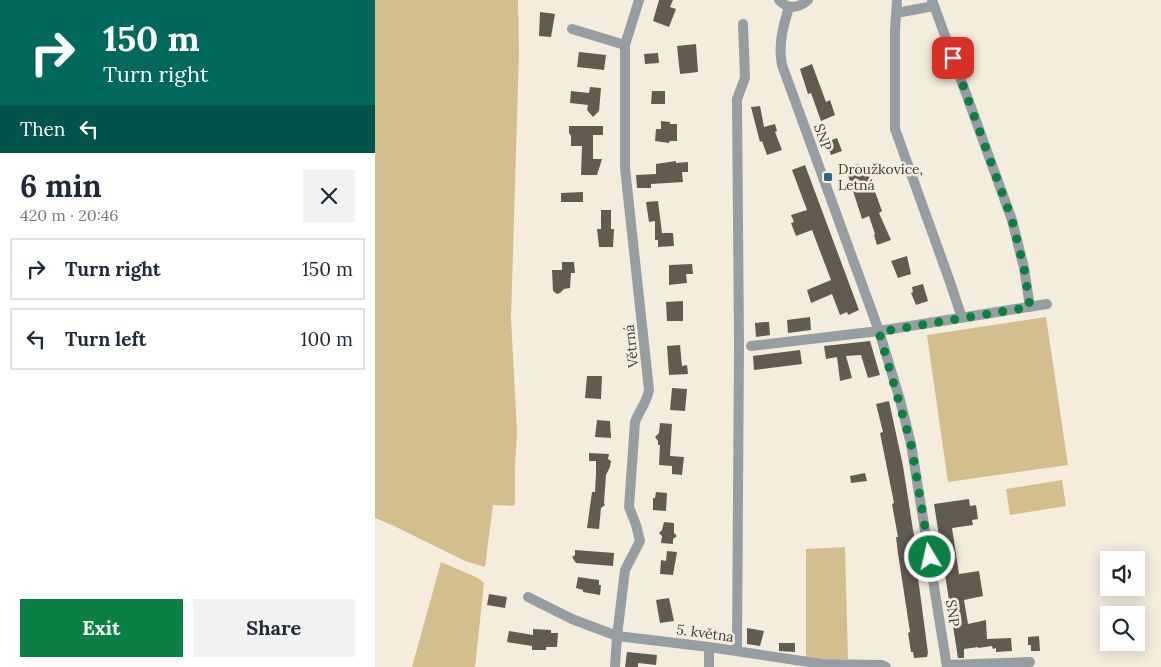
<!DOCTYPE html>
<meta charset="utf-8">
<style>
:root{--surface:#fff;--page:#f2f2f3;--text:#1f2937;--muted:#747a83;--line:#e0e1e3;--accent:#0b8043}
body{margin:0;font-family:Lora,serif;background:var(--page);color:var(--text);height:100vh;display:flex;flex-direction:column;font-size:19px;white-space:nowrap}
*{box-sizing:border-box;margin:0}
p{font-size:16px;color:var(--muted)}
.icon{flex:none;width:28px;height:28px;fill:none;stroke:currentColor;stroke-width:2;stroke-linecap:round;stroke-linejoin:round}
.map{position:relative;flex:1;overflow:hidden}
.panel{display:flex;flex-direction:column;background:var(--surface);width:375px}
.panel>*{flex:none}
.guide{background:#00695c;color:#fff;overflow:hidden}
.buttons{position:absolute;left:725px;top:551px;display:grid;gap:10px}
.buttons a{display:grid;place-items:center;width:45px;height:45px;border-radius:0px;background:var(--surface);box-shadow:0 2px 12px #0003;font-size:25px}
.pin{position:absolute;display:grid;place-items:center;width:42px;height:42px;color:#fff;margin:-21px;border-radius:10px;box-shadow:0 2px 8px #0006}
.me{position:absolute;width:55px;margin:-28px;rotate:351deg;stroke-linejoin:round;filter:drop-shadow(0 0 4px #0008)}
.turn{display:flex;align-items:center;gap:18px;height:105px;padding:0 20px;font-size:22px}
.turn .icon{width:65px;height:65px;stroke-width:2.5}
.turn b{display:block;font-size:35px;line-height:42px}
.then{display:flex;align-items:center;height:48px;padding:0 20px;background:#0003;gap:10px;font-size:19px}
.round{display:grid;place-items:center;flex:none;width:52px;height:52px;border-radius:0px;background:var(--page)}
.head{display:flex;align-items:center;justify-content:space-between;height:85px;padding:0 20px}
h1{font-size:30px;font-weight:800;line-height:38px}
.primary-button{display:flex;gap:10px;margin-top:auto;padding:10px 20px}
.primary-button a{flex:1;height:58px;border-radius:0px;background:var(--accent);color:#fff;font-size:20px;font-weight:800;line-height:58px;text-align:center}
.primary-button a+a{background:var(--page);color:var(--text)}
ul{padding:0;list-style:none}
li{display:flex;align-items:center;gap:15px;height:62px;margin:0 10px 8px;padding:0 10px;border:2px solid var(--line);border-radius:0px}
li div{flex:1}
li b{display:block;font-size:19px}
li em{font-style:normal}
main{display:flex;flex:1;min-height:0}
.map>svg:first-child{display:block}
.green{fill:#d3be8d}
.building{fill:#625c50}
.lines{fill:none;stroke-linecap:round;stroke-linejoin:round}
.minor{stroke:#979ea2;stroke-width:10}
.route{stroke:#0b8043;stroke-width:9;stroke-dasharray:0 16.2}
.poi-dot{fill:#306581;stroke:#f4edde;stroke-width:2}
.labels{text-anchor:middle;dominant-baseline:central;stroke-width:5;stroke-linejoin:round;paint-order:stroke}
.street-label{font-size:14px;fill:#3e3b35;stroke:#f4edde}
.poi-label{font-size:14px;fill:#3e3b35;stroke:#f4edde;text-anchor:start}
</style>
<main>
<section class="panel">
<div class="guide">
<div class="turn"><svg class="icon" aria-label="right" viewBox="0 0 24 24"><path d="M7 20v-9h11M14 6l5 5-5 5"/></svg><div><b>150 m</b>Turn right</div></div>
<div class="then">Then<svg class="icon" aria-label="left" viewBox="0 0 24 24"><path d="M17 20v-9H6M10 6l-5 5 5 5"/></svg></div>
</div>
<div class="head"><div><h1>6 min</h1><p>420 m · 20:46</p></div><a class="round"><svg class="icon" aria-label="close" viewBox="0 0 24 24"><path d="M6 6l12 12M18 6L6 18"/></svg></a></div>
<ul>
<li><svg class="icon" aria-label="right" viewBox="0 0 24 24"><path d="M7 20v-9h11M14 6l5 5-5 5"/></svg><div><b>Turn right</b></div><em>150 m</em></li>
<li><svg class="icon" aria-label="left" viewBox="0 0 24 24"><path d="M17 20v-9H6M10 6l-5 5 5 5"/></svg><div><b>Turn left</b></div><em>100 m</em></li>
</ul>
<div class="primary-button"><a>Exit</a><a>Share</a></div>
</section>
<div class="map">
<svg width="786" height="667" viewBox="0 0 786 667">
<rect width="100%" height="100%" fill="#f4edde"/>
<path class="green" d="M0 0H143L144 53 136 318 142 432 140 468V501L139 506 118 505 110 567 90 561 17 525 0 518Z
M671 317 693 465 573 482 552 335Z
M687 480 691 506 635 515 631 489Z
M470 547 473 659H431V549Z
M66 562 103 578 109 583 100 667H37Z"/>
<path class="building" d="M284 0H298L295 7 301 9 294 27 278 21Z
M165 12 180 14 176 37 164 36Z
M321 44 323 72 305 74 302 46Z
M204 52 231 55 229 70 202 67Z
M283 53 284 63 270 64 269 54Z
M437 64 451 102 455 100 460 115 446 121 436 93 433 94 425 69Z
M215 87 226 88 224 111 218 117 212 110 213 105 195 103 196 91 214 93Z
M277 91H290V104H276Z
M385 106 389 127 400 124 402 131 400 132 407 150 392 155 387 141 385 142 376 107Z
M286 121 295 122V124H302V141H295L294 143 280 141 281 129H286Z
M194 126H228V135H218V159H227L222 175H206L207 146H196V136L194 133Z
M462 138 467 151 456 155 451 142Z
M301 161V163L313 162V172H307L308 182 276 184V188H262L261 175 281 174V164Z
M483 164 486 172 492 170 507 211 504 213 516 240 502 245 499 235 500 234 494 216 487 219 471 169Z
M430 165 484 310 473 315 472 312 465 315 457 294 436 303 432 290 456 280 437 230 421 236 416 223 419 222 416 215 432 210 417 170Z
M208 192V202H186V193Z
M283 201 287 233H298L299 246 283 247V240H280V221L274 222 271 202Z
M226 210H236V229H239L238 247H224L222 229H226Z
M532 256 536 274 523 278 516 261Z
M187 262H199L200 273H196L195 288 189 289 185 293 182 294 178 291 177 270H187Z
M317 264 318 274H311L312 283 294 285V265Z
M548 284 553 301 541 305 536 293 538 292 537 287Z
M308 301V321H292L291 302Z
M435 317 436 330 413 333 412 320Z
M390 322H394L395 335 381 337 380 323Z
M495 341 505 375 493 378 486 355 471 356 477 378 465 381 462 357 451 359 449 346Z
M305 345 307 366 312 365 313 374 294 375 292 346Z
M425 350 427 364 379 370 378 356Z
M212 376H227L226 399 210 398Z
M297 388 312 389 310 411 295 410Z
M514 401 528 466 538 530 540 540H538L553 653 552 657 539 658 538 652H536L533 633 535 632 523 553 521 537H523L517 504 519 503 505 433 508 432 501 404Z
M222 420 235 421 236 438 220 437Z
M285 423 297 424 295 456 309 457 307 475 297 474V466L284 465 285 445H283V441L280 437 284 433Z
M214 453 234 454 233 459 236 461 235 467 231 475 229 503 230 505 226 508 224 529 212 528 217 492H220L221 474V461H214Z
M490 473 492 481 476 483 475 476Z
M281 492 292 493 291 511 278 510V498H280Z
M594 499 595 506 601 505 603 519 597 520 598 525 577 528 584 574 604 571 608 596 589 600 593 624 611 620 612 639 636 638 637 651 621 652V648L618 649 617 646 603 648V647L589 649V658H583L559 504Z
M289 522 299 523V533L302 536 298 539V544L286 543 287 536 284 533 287 530Z
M200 550 239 553 238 566 201 563 197 557 200 555Z
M292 551 302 552 298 575 285 574 286 560 291 561Z
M203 577 224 580V585H226L225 595 208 592V590L201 588Z
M114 594 132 597 130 608 112 605Z
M294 598 299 621 285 623 281 600Z
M372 628 389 631 385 646 372 644Z
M158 629 176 630V633H183L182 647H171V650H157V646L132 642 134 631 158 635Z
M664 636 665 651H656V645H653V637Z
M404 643H420V652L404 651Z
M252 652 282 655 281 665 263 663V667H250Z"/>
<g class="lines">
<path class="minor" d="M404 0C413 10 424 8 433 0
M522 0 520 31V129L575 282 587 318
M557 0 637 220 649 268 655 307
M414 7C408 27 403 44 407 65L504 331 525 400 536 444 572 667
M521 13 559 6
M197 29 250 45
M376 346 504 331 672 304
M153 597 197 619 242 636 334 647 447 664 507 665 511 667
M362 651 364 343 362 99 370 78 368 24
M572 665 655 662
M240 667 242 636 250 570 265 541 261 525 254 507 260 422C264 411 272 402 274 390L250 168V45L264 0
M334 667V647"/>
</g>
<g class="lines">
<path class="route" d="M555 557 536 444 504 332 655 307 649 268 637 220 578 58"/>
</g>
<rect class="poi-dot" x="448" y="172" width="10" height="10" rx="2.5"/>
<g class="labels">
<g class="street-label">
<text transform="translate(448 137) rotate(70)">SNP</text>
<text transform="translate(256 346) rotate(-96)">Větrná</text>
<text transform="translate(578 613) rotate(81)">SNP</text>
<text transform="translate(330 633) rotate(8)">5. května</text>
</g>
<g class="poi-label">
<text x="463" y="169">Droužkovice,<tspan x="463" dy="16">Letná</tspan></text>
</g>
</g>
</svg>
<div class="buttons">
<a><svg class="icon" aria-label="sound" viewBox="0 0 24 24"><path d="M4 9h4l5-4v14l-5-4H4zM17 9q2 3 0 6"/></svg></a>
<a><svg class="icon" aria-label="search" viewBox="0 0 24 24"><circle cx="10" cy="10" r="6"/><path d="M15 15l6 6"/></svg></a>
</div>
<div class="pin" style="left:578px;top:58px;background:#d93025"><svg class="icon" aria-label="arrive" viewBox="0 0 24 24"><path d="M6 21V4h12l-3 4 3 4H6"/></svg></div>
<svg class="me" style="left:555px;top:557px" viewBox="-20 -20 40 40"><circle r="17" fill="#0b8043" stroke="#fff" stroke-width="3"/><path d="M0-11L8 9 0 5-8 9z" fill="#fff"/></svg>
</div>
</main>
